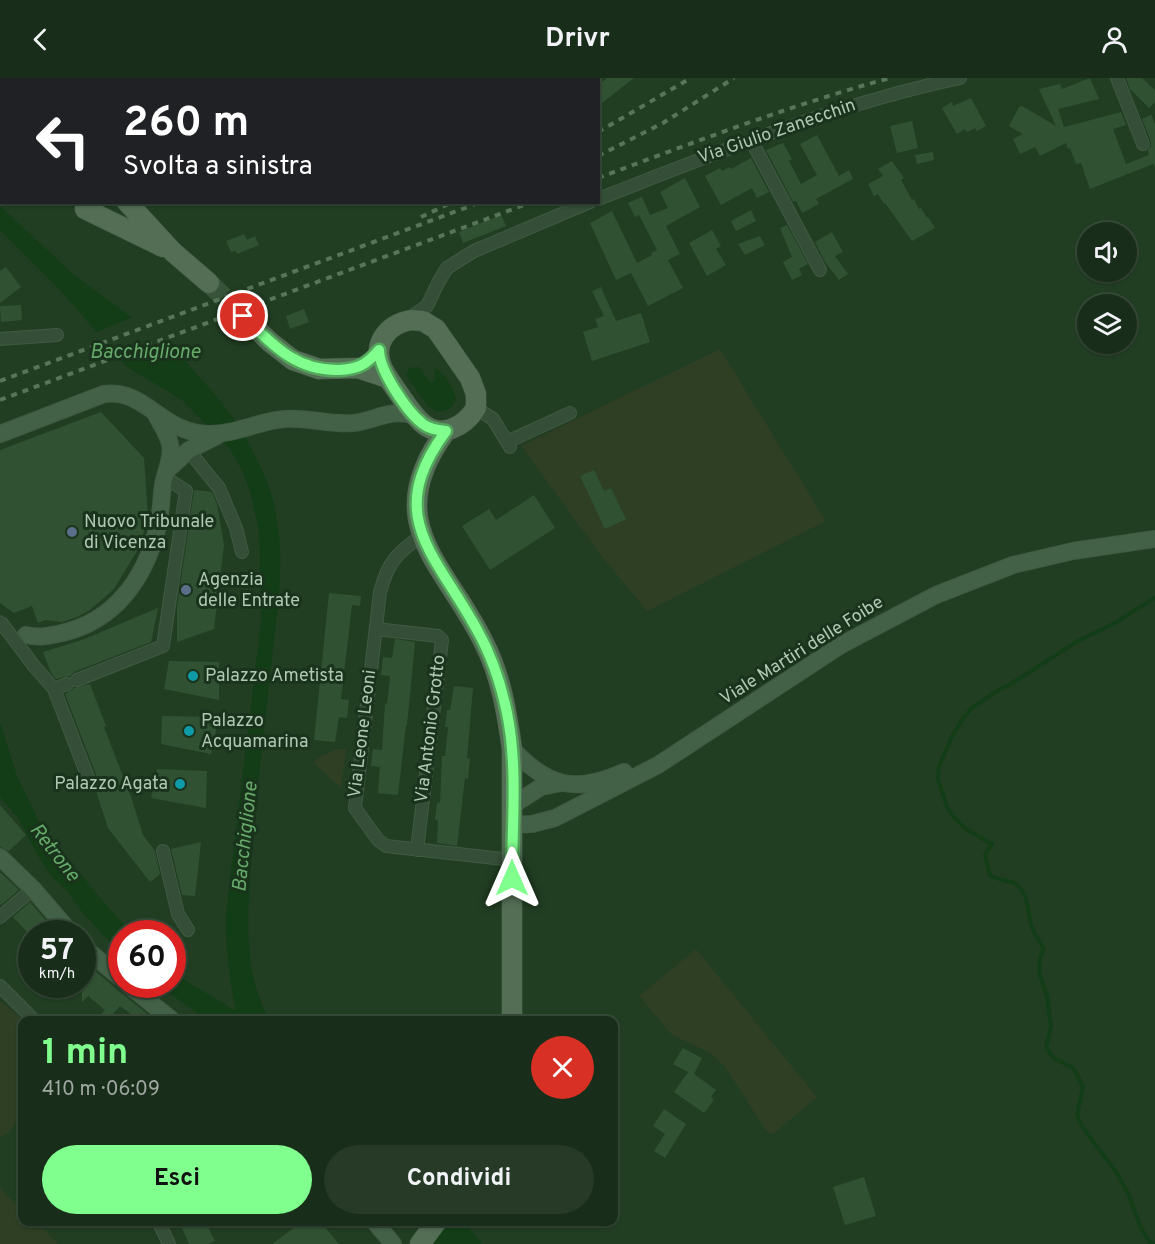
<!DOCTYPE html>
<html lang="it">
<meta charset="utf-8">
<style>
:root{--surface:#192e1a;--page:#263a27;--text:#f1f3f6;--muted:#9fa8a2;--line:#374a39;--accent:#80ff8e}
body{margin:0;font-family:Overpass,sans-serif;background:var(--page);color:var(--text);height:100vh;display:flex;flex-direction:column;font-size:22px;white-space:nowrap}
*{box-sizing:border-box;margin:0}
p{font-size:20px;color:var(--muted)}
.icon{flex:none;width:33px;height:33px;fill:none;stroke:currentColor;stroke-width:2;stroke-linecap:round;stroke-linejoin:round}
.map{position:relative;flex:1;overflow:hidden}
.side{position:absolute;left:18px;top:938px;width:600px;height:210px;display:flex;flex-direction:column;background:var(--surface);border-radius:12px;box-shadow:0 2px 4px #0004,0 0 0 2px var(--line)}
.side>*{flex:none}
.top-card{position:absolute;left:0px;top:0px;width:600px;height:126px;box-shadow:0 2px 4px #0004,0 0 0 2px var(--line);background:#202124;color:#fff;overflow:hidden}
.buttons{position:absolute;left:1077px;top:144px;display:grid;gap:12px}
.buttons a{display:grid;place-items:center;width:60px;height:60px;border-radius:50%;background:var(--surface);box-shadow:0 2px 4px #0004,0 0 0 2px var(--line);font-size:30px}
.speed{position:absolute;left:18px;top:842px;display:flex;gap:12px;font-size:30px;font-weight:700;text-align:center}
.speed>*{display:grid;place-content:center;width:78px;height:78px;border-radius:50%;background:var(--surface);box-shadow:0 2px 4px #0004,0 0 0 2px var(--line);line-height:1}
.speed small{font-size:15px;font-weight:400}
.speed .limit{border:9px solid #d22;background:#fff;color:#111}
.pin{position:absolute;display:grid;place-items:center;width:51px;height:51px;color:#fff;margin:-26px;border:3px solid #fff;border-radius:50%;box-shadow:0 2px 6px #0007}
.me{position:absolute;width:66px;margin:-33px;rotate:0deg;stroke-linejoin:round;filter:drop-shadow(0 0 4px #0008)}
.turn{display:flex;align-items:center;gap:21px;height:126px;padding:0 24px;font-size:27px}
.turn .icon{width:78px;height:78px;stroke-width:2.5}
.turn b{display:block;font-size:42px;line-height:51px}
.round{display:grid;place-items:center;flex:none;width:63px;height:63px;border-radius:32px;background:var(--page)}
.overview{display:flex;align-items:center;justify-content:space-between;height:102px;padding:0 24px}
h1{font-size:36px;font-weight:700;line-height:45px;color:var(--accent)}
.cta{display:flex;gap:12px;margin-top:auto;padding:12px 24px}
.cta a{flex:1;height:69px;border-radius:36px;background:var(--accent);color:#111;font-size:24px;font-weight:700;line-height:69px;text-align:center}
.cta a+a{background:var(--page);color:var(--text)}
header{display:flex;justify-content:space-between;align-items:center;height:78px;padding:0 24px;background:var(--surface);font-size:27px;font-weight:700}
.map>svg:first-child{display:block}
.green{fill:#2e3f23}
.water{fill:#133d17}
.pier{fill:#213e23}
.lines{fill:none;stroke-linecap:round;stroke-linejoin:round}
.stream{stroke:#133d17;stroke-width:4}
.building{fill:#305232}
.primary-tunnel{stroke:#375339;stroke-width:20;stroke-dasharray:20 10;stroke-linecap:butt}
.street-casing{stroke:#415a43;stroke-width:14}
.secondary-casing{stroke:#415a43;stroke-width:18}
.primary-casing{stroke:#415a43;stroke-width:21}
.street{stroke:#354e37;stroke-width:12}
.secondary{stroke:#436146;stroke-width:16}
.primary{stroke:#536e55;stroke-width:20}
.rail{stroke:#577559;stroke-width:4;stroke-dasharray:6 6;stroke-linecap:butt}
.street-bridge-casing{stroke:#415a43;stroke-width:14;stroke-linecap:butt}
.street-bridge{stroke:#354e37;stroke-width:12}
.route-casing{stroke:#53a65c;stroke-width:15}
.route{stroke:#80ff8e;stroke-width:10}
.service-dot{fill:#5c6f8a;stroke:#1a331c;stroke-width:2}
.culture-dot{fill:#0f9aa8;stroke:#1a331c;stroke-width:2}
.labels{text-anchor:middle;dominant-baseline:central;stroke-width:6;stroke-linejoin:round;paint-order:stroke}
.street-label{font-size:18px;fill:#b1c9b3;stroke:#1a331c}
.poi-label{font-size:18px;fill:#b1c9b3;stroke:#1a331c;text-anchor:start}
.water-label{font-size:20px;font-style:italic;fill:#66ab6b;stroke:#1a331c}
</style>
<header><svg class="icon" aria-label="back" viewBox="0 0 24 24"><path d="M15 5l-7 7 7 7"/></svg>Drivr<svg class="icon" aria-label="person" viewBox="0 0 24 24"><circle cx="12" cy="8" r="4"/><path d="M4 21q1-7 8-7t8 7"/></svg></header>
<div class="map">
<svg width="1155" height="1166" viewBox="0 0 1155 1166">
<rect width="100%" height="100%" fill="#213e23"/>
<path class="green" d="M0 0H194L2 2 1 44Z
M720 271 826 443 647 533 603 480 521 368Z
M337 671H346L341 711 313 684 321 678Z
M696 871 817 1019 772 1057 766 1052 725 989 709 974 672 957 639 918Z
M0 923 24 942 22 1004 19 1038 10 1054 0 1060Z
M0 1108 6 1117 22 1132V1143H36L58 1166H0Z"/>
<path class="water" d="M0 128 74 197 178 273C191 292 208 307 222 325 244 354 265 390 274 426 287 479 277 534 271 588 264 659 254 730 250 800 247 847 245 901 270 942H206L157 906H172L173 895 236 933C229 900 225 869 226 835L261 543 259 454 251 417 243 394 230 371 182 322 127 289 60 212 0 152Z
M419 289 429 303 432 304 435 302 434 290C444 294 455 311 456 322L450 331 437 334 427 327 406 297 409 290Z
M0 644 17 698 39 744 100 820 132 855H122L121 876 82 834 68 814 51 798 35 773 18 740 0 719Z
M417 1143H463L482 1166H435Z"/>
<path class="pier" d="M136 238 170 263 118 284 94 255Z"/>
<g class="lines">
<path class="stream" d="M1155 520 1113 546 1078 563 1009 607 995 614 972 630 964 639 951 660 939 689 938 701 947 729 954 739 966 751 992 766 985 777 990 797C998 803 1009 801 1017 807 1029 816 1027 833 1031 846 1034 856 1039 863 1044 871L1040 879 1039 895 1047 918 1051 948 1046 970 1054 980 1073 990 1075 993 1083 1009 1077 1037 1081 1047 1116 1094 1128 1115 1141 1150 1150 1164 1155 1166"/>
</g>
<path class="building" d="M607 0H634L598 28V7Z
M1090 0 1099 21 1058 31 1064 49 1121 34 1126 47 1113 51 1126 86 1149 77 1148 72 1151 68V64L1142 41 1151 37 1155 46V89L1153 86 1090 111 1081 85 1076 86 1070 70 1068 71 1066 65 1040 78 1035 69 1020 76 1013 61 1023 56 1009 48 1019 29 1022 28 1056 48 1039 11 1060 6 1062 11Z
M1126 0H1142L1155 12V24L1149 30 1130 11Z
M971 20 986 48 977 53 975 50 967 54 965 51 957 56 942 30 952 24 953 28Z
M912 43 918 70 897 75 890 48Z
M817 57 839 98 849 92 853 101 816 121 819 126 802 135 796 123 793 124 766 72 783 65 792 81 789 83 801 106 817 97 800 66Z
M933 74 934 82 917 86 915 77Z
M751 80 769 114 757 120 752 110 721 127 705 98 720 90 722 93 730 89 731 91Z
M892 83 904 100 901 102 912 122 914 121 919 131 921 130 927 140 928 139 935 150 912 163 885 125 884 126 878 116 874 118 868 106 883 98 878 91Z
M685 100 700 129 666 148 680 176 668 182 683 210 648 228 631 195 616 202 590 145 612 133 637 185 652 177 651 175 657 172 639 137 635 139 628 125 642 119 650 137 668 130 660 114Z
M751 132 756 143 736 153 731 143Z
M501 137 506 148 463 165 459 154Z
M787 147 808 186 799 191 802 197 792 202 783 184 792 179 780 150Z
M712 152 721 168 716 171 726 187 707 198 689 165Z
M832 154 843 174 835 178 848 196 839 202 825 184 815 164Z
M244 156 247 162 255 158 259 167 237 176 236 173 231 174 226 163Z
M760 158 765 167 745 177 738 166Z
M6 189 21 209 0 225V193Z
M601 209 616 243 641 235 650 264 592 283 583 254 598 249 595 241 604 238 592 213Z
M21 227 22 242 1 244 0 228Z
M304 231 309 244 290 251 286 238Z
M101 334 144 380 148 438 140 468 114 511 90 532 77 539 62 544 45 542 38 545 32 528 14 535 0 525V372Z
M594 392 604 413 611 410 626 441 605 451 580 398Z
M194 412 212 414 217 426 224 467 214 551 177 564V530Z
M534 417 555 450 490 492 462 448 489 431 496 442Z
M329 515 361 518 360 528 352 527 341 621 349 622 347 640 339 639 335 664 314 662Z
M158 530 151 564 74 594 70 598 56 601 51 595 43 574 82 562Z
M395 561 415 564 407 647H406L398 717 378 715 380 689 371 688 373 671 382 672 385 625 387 626 390 598 381 597 383 579 392 580Z
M169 583 219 584V622L164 611Z
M90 606 106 648 104 649 131 719 143 757 155 773 160 796 150 804 108 750 96 713 99 704 65 616 74 610Z
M454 608 473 610 467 680 470 681 468 701 465 700 457 768 437 765 438 742H435L437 724 440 725 442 678H445L448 649H445L447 632H450Z
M162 638 219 639 211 676 161 666Z
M157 691 207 693 206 730 151 720Z
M0 727 26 757 9 773 0 769Z
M201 764 195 818 182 817 171 771Z
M0 794 19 812 1 827 0 826Z
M30 824 57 855H28L13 839Z
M32 866V894L18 879Z
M82 882 120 914 155 942H139L120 928 108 942H96L105 932 88 918 82 924Z
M683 970 702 980 694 996 716 1012 711 1019 714 1022 704 1035 674 1014 688 994 673 986Z
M664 1031 686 1046 665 1080 654 1073 665 1056 653 1048Z
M864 1099 876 1138 845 1147 833 1109Z
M179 1143H205L215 1163 208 1166H189Z
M303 1143H320L339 1166H272Z"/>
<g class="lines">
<path class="primary-tunnel" d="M209 205 243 238"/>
<defs>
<path id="street" d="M1117 0 1143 66
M751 62 820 192
M598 121C719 74 833 27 960 0
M408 241 427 228 439 203 447 190 474 173 590 124
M0 261 57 257
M476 330 493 341 510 369
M507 364 570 335
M193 378 219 410 236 450 242 474
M421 458C397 475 388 484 380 514L355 730 378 762 386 768 512 782
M376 551 438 558 442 562 417 772
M34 588 54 611 91 707
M77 602 163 568 186 413 164 399
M54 611 67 606
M163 773 178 836 188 852
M0 839 33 811
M0 908 34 942
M158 1143 169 1166"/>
<path id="secondary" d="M0 57 2 59
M0 356 104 316C147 311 161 355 208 356 234 357 259 343 284 341 307 339 330 347 353 345 378 342 389 330 416 338
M167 392 189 372 217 358
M26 557C39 560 49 558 62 555 114 543 144 502 157 452 161 438 161 422 163 407 165 394 173 380 170 366 168 356 161 346 156 337
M512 671C548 709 575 716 624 694
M513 727 541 709 561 705
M512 747 532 746 555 740 658 687 841 567 936 517 1013 487 1073 473 1155 461
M0 779 33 811 71 855
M82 868 122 901
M127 906 172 942
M374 1143 393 1166"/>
<path id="primary" d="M217 2 219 0
M127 124 173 174 209 205
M85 131 163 169
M243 238 270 264 293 282 319 291 358 290 388 300
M411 242 423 243 436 251 470 300 476 316V330C465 348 441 362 422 345 413 337 406 326 399 316 393 307 386 298 382 289 372 265 388 246 411 242Z
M446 353C378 445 445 485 484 565 501 598 507 635 512 671V942
M420 1166 437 1143"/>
</defs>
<use href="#street" class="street-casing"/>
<use href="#secondary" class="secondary-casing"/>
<use href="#primary" class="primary-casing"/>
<use href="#street" class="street"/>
<use href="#secondary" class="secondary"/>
<use href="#primary" class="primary"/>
<path class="rail" d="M598 54 691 0
M598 78 663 45 734 0
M598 100C695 64 791 27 890 0
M421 139 453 124
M0 303 481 124
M0 322 532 124"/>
<defs>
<path id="street-bridge" d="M0 543 34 588"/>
</defs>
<use href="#street-bridge" class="street-bridge-casing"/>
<use href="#street-bridge" class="street-bridge"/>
</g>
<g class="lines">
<defs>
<path id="route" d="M243 238C272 266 295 293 339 292 358 291 366 287 379 272 379 292 407 334 423 346 429 351 438 352 446 353 383 438 435 475 476 550 491 576 501 606 507 635 518 688 512 746 512 800"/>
</defs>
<use href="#route" class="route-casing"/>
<use href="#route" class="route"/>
</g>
<g class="service-dot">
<circle cx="72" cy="454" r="6"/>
<circle cx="186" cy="512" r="6"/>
</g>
<g class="culture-dot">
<circle cx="193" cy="598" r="6"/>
<circle cx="189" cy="653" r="6"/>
<circle cx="180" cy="706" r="6"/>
</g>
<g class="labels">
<g class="street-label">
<text transform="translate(777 54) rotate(-19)">Via Giulio Zanecchin</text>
<text transform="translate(802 573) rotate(-32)">Viale Martiri delle Foibe</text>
<text transform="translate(431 651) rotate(-83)">Via Antonio Grotto</text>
<text transform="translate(363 656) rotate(-83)">Via Leone Leoni</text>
</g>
<g class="poi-label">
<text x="84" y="444">Nuovo Tribunale<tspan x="84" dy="21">di Vicenza</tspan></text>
<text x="198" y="502">Agenzia<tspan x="198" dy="21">delle Entrate</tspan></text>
<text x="205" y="598">Palazzo Ametista</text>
<text x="201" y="643">Palazzo<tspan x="201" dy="21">Acquamarina</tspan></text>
<text x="168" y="706" text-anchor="end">Palazzo Agata</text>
</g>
<g class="water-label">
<text x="145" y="275">Bacchiglione</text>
<text transform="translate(246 759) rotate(-84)">Bacchiglione</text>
<text transform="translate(54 775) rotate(52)">Retrone</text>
</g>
</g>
</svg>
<div class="buttons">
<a><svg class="icon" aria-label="sound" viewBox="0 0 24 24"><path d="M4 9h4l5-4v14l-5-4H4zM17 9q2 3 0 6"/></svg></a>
<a><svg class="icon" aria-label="layers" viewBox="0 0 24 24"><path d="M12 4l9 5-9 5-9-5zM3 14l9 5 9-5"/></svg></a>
</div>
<div class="speed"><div>57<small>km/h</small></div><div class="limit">60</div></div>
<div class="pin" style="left:243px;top:238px;background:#d93025"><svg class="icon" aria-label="arrive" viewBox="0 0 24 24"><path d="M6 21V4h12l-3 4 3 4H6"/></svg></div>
<svg class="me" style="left:512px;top:800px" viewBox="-20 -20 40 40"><path d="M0-17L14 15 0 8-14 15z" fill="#80ff8e" stroke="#fff" stroke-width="4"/></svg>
<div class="top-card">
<div class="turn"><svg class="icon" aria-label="left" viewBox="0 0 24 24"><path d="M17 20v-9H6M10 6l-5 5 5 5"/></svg><div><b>260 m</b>Svolta a sinistra</div></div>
</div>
<section class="side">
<div class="overview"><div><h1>1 min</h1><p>410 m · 06:09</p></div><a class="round" style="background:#d93025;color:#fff"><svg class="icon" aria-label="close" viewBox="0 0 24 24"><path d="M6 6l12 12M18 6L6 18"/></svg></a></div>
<div class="cta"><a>Esci</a><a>Condividi</a></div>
</section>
</div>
